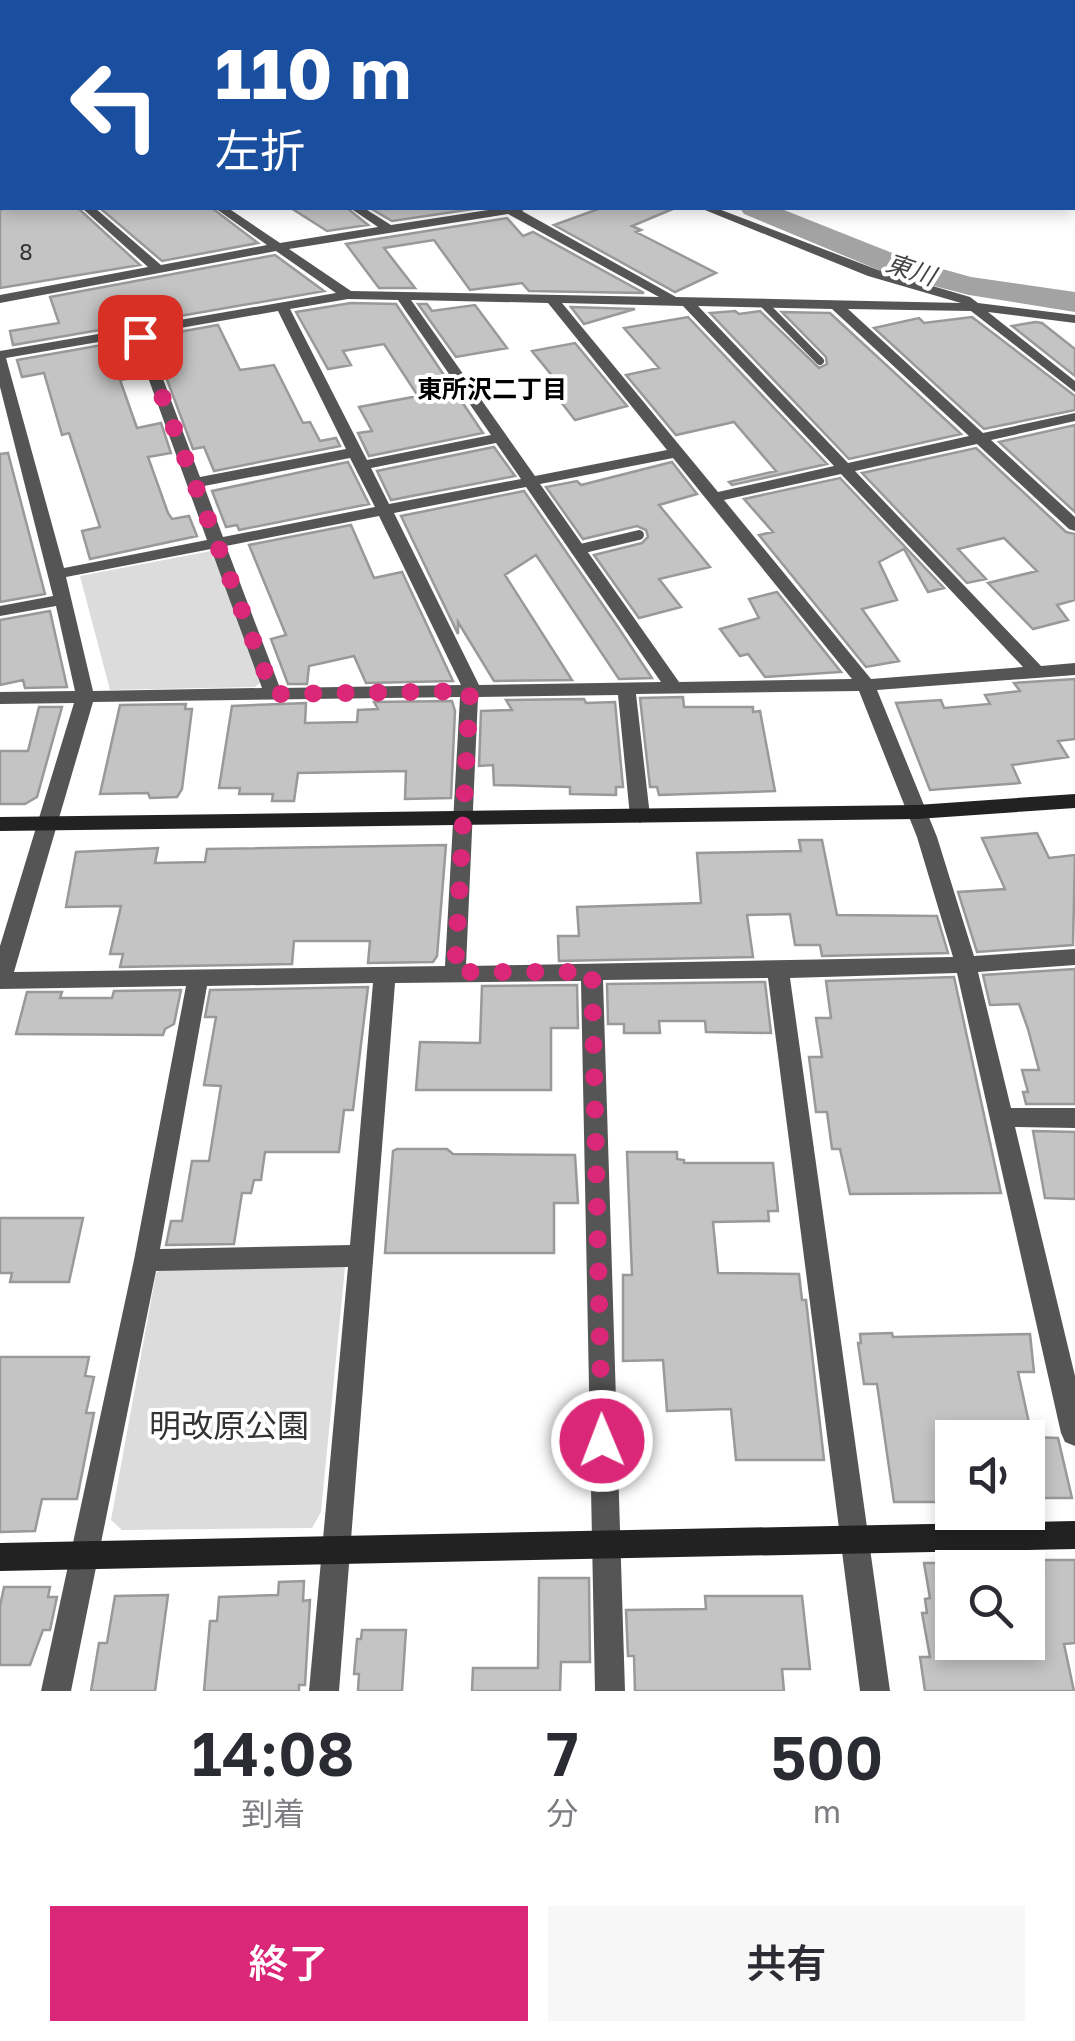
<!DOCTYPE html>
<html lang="ja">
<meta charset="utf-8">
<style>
:root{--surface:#fff;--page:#f7f7f7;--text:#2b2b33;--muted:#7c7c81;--accent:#db2777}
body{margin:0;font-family:"Golos Text","Noto Sans JP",sans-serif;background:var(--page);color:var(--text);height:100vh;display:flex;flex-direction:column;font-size:38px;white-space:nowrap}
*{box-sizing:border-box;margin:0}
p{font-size:32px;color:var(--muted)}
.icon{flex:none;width:55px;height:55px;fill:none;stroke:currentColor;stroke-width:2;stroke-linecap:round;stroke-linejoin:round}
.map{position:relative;height:1691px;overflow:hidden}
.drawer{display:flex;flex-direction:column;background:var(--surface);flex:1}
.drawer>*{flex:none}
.top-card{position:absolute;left:0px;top:0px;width:1075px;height:210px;box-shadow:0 5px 15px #0003;background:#1a4fa0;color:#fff;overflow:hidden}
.tools{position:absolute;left:935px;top:1420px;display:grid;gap:20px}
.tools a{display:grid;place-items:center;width:110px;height:110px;border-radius:0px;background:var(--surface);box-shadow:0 5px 15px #0003;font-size:50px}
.pin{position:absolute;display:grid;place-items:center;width:85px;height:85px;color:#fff;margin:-42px;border-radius:20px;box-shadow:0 5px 15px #0006}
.me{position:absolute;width:110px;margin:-55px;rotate:359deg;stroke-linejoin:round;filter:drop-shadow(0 0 8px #0008)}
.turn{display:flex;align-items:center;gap:35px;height:210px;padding:0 50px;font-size:45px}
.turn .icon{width:130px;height:130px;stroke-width:2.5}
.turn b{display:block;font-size:70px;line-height:85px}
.eta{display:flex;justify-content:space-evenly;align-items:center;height:170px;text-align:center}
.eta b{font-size:60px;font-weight:600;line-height:70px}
.cta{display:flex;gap:20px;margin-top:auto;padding:20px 50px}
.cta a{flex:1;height:115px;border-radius:0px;background:var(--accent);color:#fff;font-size:40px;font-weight:600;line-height:115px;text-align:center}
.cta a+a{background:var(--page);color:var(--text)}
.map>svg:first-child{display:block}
.green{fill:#dcdcdc}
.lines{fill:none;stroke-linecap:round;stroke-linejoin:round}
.river{fill:#a3a3a3;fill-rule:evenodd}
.building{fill:#c4c4c4;stroke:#999;stroke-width:2.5}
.path{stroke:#777;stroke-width:2.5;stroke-dasharray:1 2.5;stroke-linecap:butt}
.lane-far1{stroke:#555;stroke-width:8}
.lane{stroke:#555;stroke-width:10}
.street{fill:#555;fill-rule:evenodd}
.secondary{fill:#222;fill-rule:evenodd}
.route{stroke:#db2777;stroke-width:18;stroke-dasharray:0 32.4}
.labels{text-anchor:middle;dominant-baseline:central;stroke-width:8;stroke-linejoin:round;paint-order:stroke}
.number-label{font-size:22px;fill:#313131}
.far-water-label{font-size:25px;font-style:italic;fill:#444;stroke:#fff}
.far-neighbourhood-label{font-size:25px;font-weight:bold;fill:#000;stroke:#fff}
.near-park-label{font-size:32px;fill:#333;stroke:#fff}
</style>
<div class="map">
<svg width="1075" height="1691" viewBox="0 0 1075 1691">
<rect width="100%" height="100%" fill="#fff"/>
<path class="green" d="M211 551 262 681 255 687 110 690 80 576Z
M345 1267 321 1512 312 1528 122 1530 111 1520 156 1273 163 1269Z"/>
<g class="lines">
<path class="river" d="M216 0H245L247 2H218Z
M740 208H779L910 260 971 277 1075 292V312L969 295 888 274 744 214Z"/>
</g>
<path class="building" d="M5 208H78L140 265 0 288V210Z
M100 208H212L258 243 162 261Z
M291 208H347L368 225 327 231Z
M370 208H480L392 221Z
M601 208H675L632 226 641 230 636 232 716 273 675 292 554 225Z
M507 218 523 236 533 232 644 293 529 291 522 283 470 290 434 240 384 248 415 288H379L346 244Z
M275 255 324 291 13 345 10 331 59 323 50 297Z
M351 303 396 304 483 433 369 456 358 433 372 431 359 407 418 396 384 344 343 351 351 365 328 369 296 312Z
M418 304H427L432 311 475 305 507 348 456 357Z
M571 307 635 309 584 324Z
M735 311 739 314 760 311 819 368 827 364 826 357 782 312 830 313 961 434 849 459 710 313Z
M688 317 827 464 732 485 729 482 776 471 734 422 676 435 626 375 659 368 624 328Z
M972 317 1075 396V410L984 429 874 328 919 318 924 323Z
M1035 322 1042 323 1075 349V376L1012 326Z
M218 325 240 370 274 365 303 423 310 422 320 441 336 438 340 446 214 471 204 447 193 449 151 337Z
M131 340 143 376 120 380 137 428 161 423 171 453 148 457 168 513 172 519 189 516 197 536 90 559 82 531 100 527 69 433 62 435 44 373 22 377 17 360Z
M575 343 627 406 575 420 548 385 558 383 532 351Z
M1075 425V512L999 442Z
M494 447 515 476 391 500 377 471Z
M976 448 1066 532 1075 534V600L1057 605 1068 620 1033 629 988 583 1037 571 1004 538 958 549 986 579 967 583 862 473Z
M8 453 45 594 0 602V454Z
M348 462 369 504 239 530 237 525 226 527 212 491Z
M672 462 697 494 659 505 710 567 659 579 681 607 639 618 594 555 642 543 648 537 646 530 637 526 583 539 546 487 577 481 581 485Z
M840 478 944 588 928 592 904 549 879 562 897 600 862 609 899 661 866 667 759 535 773 532 744 499Z
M524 491 616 624 652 678 619 679 536 555 505 575 572 680 494 681 458 622V634L401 516Z
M351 525 374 578 402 572 453 681 366 683 354 656 309 666 307 684H288L271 639 286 635 249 545Z
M777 592 841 672 765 677 748 654 740 656 720 629 759 618 749 599Z
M50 611 67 687 25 688 23 680 0 685V620Z
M1075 679V739L1058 741 1068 757 1012 765 1020 783 930 790 896 703 941 700 944 708 990 704 985 695 1020 691 1014 683Z
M683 697 684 707H753V712L760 711 775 791 659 795 657 787H650L640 698Z
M584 699 586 703 615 702 623 787H616V795L570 794V787L494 785 493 765 479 766 481 711 512 710 506 700Z
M452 701 455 711 451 798 405 799 406 771 298 773 294 801H272L273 794H239L240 788H219L232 706 306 703 305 723 357 722 358 710 378 709 374 702Z
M186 704 185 709H192L182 789 177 797 150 798 148 793 100 794 120 705Z
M39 707H62L37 797 25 804H0V751H28Z
M1037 833 1049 858 1075 855 1073 945 977 952 958 892 1005 889 982 838Z
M799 840H822L837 915 937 916 948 953 822 956 820 945H795L790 914 747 915 753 957 559 961 558 936H579L577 907 701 903 697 853 801 851Z
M446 845 437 956 433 962 368 963 370 941H294L292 964 120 967 123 954H110L121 906 66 907 76 852 158 848 155 863 205 862 207 849Z
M1075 969V1104H1026L1023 1092H1028L1022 1070H1039L1028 1029 1019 1004 990 1005 983 975Z
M954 977 1001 1193 850 1194 840 1149H832L827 1112H816L809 1057H822L816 1018H831L826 981Z
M760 982H765L771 1033 706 1032 705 1021H659L660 1033H624V1024H608L607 984Z
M577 985 578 1028H551V1090H416L420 1042 480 1043 482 986Z
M368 987 353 1110H344L339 1152H265L261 1180H254L251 1193H242L234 1244 166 1245 171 1221H182L192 1161H209L221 1086 204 1085 216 1017H205L210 990Z
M181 990 174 1024 165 1029 163 1035 16 1034 27 992H62L60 998H112L114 991Z
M1033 1131 1075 1132V1199L1045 1198Z
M397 1149H447L453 1154 575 1155 578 1203H554V1253H385L393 1151Z
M627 1152H677V1159L684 1160V1163H773L778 1211H768L769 1221 713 1222 718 1273 799 1274 802 1300H806L824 1460H736L731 1409 667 1411 663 1360 623 1361V1275H632Z
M0 1218H83L69 1282H10L12 1273H0Z
M892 1333 893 1337 1030 1334 1034 1372H1018L1032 1437 1058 1438 1072 1498H1028V1438H952V1502H894L877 1384H864L858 1343H861L860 1334Z
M0 1357H89L85 1376 94 1377 86 1413H94L77 1499H42L35 1531 0 1532Z
M1046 1560H1075V1643L1064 1644 1074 1691H925L920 1657H930L922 1613H927L925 1599 930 1598 924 1563H952V1642H1028V1574H1044L1042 1562Z
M539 1578H589L590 1662H561L560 1691H472L473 1668H538Z
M304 1581 303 1601 310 1600 305 1685H299V1691H204L210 1621H217L219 1597 278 1595 279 1582Z
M4 1587H50L48 1597H57L50 1630H43L30 1665H0V1606Z
M168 1595 155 1691H91L99 1643H107L115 1596Z
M705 1596H802L810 1669H782L784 1691H635L634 1656H628L626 1610 706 1609Z
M362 1630H406L402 1691H358L359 1674H354L357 1639H361Z"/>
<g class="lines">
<path class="path" d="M520 2 538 0
M1072 200 1075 204"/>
<path class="lane-far1" d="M763 303 820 361"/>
<path class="lane" d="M576 550 639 535"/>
<path class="street" d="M71 0H83L84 2H73Z
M182 0H197L198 2H185Z
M612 0H626L627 2H615Z
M0 32H2V38H0Z
M1072 49H1075V55H1072Z
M0 167 2 168V174L0 175Z
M0 198H2V206H0Z
M82 208H95L161 265 267 245 215 208H228L280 243 378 227 350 208H364L391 225 501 208H527L522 211 676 297 961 303 868 276 700 208H716L878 270 970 297 978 303 1075 315V323L988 312 1075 381V392L971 311 848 309 983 433 1075 413V421L991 440 1075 517V531L1069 529 977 444 855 471 1041 666 1075 663V675L877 690 937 837 974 956 1075 949V965L978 972 1011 1108H1075V1128L1015 1127 1075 1376V1446L1065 1442 1061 1433 957 973 790 978 890 1691H860L768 978 603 980 625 1691H595L581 981 395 983 339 1691H309L348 1267 156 1271 71 1691H41L134 1260 186 986 0 989V946L74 703 0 704V692L75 691 56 606 0 616V606L53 596 0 387V351L336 293 276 251 0 303V295L148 267ZM508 214 659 297 351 291 289 249ZM348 299 398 300 491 435 367 460 290 309ZM411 300 548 303 667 450 535 476ZM562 303 683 306 834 466 718 492ZM698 306 832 309 969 436 848 463ZM278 311 346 449 200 477 146 334ZM133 336 207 540 64 568 6 358ZM496 443 521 479 389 504 371 468ZM350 458 375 507 223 537 204 486ZM673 458 852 679 679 682 540 484ZM841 474 1023 667 871 679 724 500ZM526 487 661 682 479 685 394 513ZM379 516 461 685 280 688 226 546ZM211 549 262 688 93 691 66 577ZM859 691 917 837 953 957 466 966 478 697 618 695 630 816 640 823 650 816 636 694ZM460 697 445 966 14 972 93 702ZM373 983 350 1245 160 1249 207 986Z"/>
<path class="secondary" d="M1075 794V808L917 819 0 831V817L917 805Z
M1075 1521V1549L0 1571V1543Z"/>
</g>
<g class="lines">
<path class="route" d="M140 337 273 694 470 691 455 972H592L602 1441"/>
</g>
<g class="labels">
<g class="number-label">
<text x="26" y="251">8</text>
</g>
<g class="far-water-label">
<text transform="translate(911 269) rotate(18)">東川</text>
</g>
<g class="far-neighbourhood-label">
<text x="492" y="388">東所沢二丁目</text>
</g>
<g class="near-park-label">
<text x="229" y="1425">明改原公園</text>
</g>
</g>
</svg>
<div class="tools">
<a><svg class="icon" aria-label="sound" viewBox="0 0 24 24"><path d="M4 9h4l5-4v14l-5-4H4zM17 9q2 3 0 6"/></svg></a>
<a><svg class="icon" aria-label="search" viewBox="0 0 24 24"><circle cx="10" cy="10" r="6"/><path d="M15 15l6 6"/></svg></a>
</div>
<div class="pin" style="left:140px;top:337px;background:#d93025"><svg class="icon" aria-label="arrive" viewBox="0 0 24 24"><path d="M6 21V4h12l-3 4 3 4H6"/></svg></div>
<svg class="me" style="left:602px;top:1441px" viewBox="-20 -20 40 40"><circle r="17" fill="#db2777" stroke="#fff" stroke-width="3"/><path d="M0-11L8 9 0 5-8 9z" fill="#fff"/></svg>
<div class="top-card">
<div class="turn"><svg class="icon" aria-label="left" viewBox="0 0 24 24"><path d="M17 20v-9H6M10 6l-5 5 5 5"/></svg><div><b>110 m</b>左折</div></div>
</div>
</div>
<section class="drawer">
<div class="eta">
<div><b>14:08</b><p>到着</p></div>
<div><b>7</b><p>分</p></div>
<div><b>500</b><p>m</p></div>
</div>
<div class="cta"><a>終了</a><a>共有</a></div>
</section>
